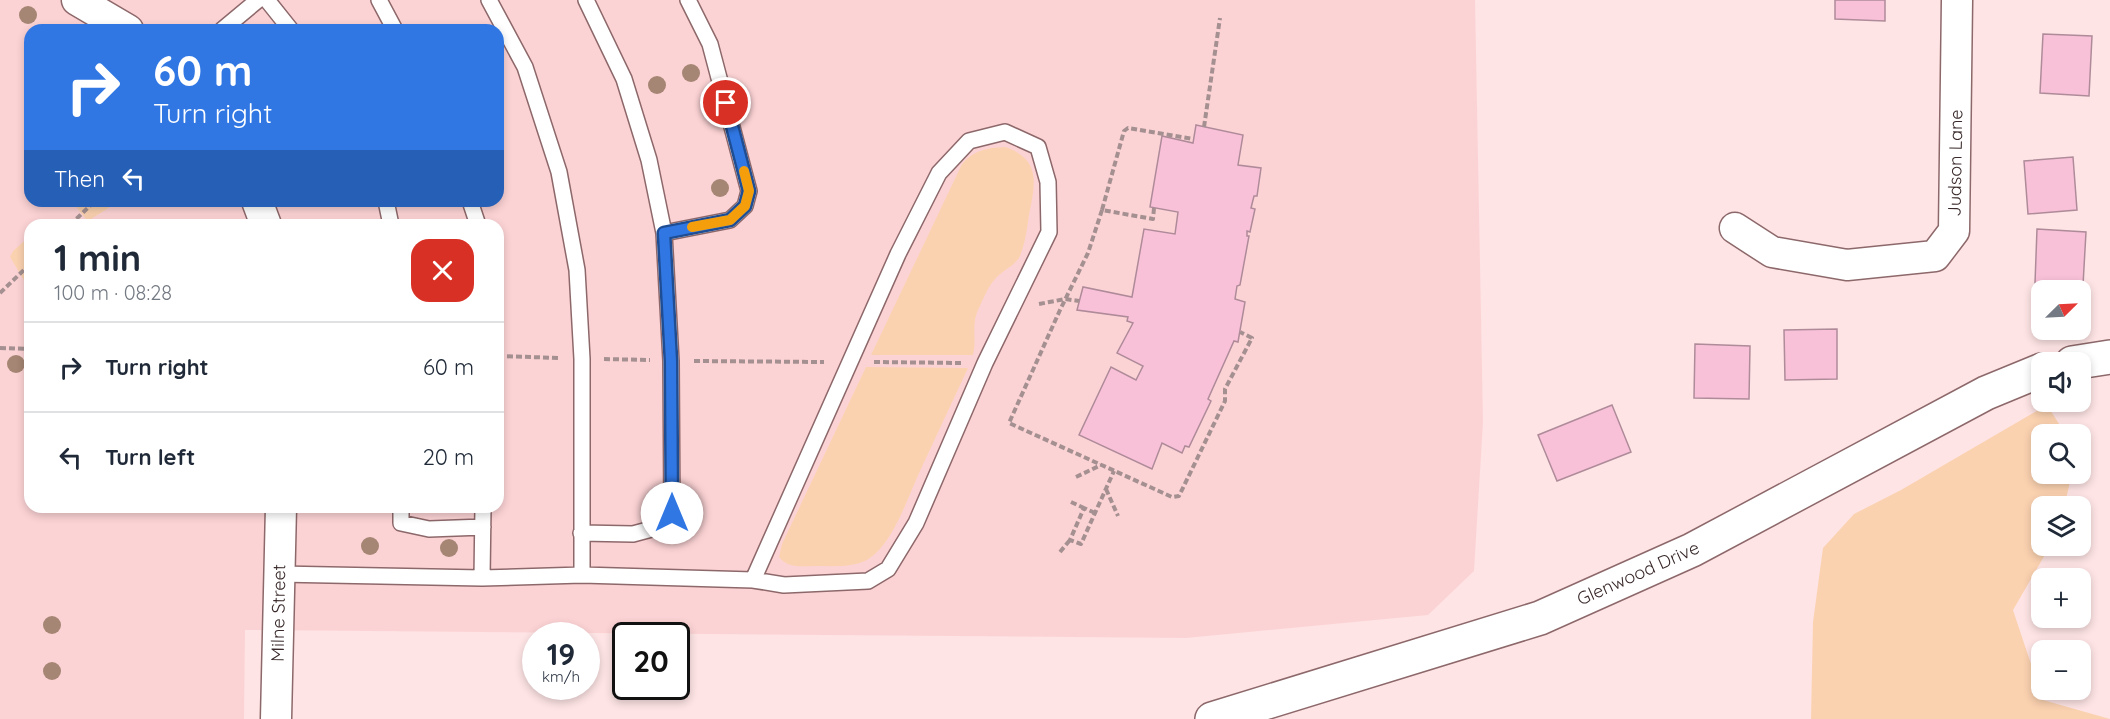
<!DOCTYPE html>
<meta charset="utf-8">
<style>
:root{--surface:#fff;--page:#f6f6f7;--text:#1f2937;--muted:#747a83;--line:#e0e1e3}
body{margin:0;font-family:Quicksand,sans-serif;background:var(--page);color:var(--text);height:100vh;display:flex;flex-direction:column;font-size:22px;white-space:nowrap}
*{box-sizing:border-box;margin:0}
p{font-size:20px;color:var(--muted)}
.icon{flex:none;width:33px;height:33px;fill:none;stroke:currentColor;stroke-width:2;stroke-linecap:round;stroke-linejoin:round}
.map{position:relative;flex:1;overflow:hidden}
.panel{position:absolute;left:24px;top:219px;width:480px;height:294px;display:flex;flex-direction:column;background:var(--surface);border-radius:18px;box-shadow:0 3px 9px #0003}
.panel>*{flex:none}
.hud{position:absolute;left:24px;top:24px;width:480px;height:183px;border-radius:18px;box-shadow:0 3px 9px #0003;background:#3077e4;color:#fff;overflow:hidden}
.needle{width:39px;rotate:66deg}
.fabs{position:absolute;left:2031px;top:280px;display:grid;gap:12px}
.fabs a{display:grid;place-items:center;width:60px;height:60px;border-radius:12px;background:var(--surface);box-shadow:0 3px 9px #0003;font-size:30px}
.speed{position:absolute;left:522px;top:622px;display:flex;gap:12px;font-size:30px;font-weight:700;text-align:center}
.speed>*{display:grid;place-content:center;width:78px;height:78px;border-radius:50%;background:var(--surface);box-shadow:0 3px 9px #0003;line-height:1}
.speed small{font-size:15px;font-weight:400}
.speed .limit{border:3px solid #111;border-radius:9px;background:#fff;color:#111}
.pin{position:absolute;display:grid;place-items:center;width:51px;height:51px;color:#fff;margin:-26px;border:3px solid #fff;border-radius:50%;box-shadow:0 2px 6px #0007}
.me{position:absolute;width:66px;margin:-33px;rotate:0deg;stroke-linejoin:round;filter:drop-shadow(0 0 4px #0008)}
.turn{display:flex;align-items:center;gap:21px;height:126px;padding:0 30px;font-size:27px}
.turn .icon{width:78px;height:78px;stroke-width:2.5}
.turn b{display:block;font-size:42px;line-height:51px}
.then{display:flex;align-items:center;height:57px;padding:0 30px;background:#0003;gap:12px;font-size:22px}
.round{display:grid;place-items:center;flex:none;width:63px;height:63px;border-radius:18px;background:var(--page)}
.head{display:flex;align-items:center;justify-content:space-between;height:102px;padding:0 30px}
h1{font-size:36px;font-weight:800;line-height:45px}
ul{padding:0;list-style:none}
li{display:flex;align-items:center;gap:18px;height:90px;padding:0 30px;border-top:2px solid var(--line)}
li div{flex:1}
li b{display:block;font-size:22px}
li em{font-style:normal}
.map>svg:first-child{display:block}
.built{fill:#fcd3d5;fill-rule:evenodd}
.green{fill:#fbd2b0}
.building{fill:#f8c1d8;stroke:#af8b9a;stroke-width:1.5}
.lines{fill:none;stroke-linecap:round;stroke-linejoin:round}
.lane-casing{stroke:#8d686a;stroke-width:18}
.street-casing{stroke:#8d686a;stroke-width:33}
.secondary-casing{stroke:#8d686a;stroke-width:36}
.path{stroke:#a59091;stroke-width:4;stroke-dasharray:6 3;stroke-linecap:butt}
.lane{stroke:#fff;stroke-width:15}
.street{stroke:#fff;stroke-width:30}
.secondary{stroke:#fff;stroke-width:33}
.tree{fill:#a58573}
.route-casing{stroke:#1f4d94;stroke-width:15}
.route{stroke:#3077e4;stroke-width:10}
.slow{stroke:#f59e0b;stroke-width:10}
.labels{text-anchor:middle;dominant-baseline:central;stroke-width:4.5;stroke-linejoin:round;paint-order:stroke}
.street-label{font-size:18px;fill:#39292a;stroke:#fff}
</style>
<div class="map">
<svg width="2110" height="719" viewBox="0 0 2110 719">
<rect width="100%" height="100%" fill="#fee4e5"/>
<path class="built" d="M0 0H1475L1483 422 1474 571 1428 615 1186 638 245 630 244 719H0ZM30 30H498V201H30ZM30 225H498V507H30Z"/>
<path class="green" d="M1005 147C1042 159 1035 185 1029 215 1027 229 1025 244 1020 256 1015 266 1003 270 996 278 988 286 983 300 978 310 971 325 977 340 973 355H871L962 164C975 150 986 148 1005 147Z
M74 201H120L91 219H86L73 203Z
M30 236V286L25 282 10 257 13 251Z
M866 367 968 368C952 402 936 437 920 471 908 497 894 541 870 558 855 568 835 566 817 566 804 566 788 569 779 557L782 544Z
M2047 405 2066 435H2042V474H2072L2064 507H2042V546H2050L2013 610 2043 700 2110 719H1811L1813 622 1823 548 1854 514 1901 490Z"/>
<path class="building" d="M1835 0H1885V21L1835 19Z
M2043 34 2092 36 2089 96 2040 93Z
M1196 125 1243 135 1238 165 1261 168 1257 196H1254L1251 208 1255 209 1250 232 1247 231V236H1249L1240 285 1237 286 1235 299 1245 302 1238 342 1234 341 1208 399 1211 401 1189 447 1185 446 1182 453 1162 443 1152 469 1079 435 1111 367 1136 380 1143 366 1117 353 1133 323 1127 321 1128 317 1077 310 1083 287 1132 297 1144 229 1175 234 1178 212 1150 207 1162 136 1193 143Z
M2073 157 2077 210 2028 214 2024 161Z
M2037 229 2086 232 2083 285 2035 283Z
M1837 329V379L1785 380 1784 330Z
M1695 344 1750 346 1749 399 1694 398Z
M1612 405 1631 452 1557 481 1538 435Z"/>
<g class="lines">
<defs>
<path id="lane" d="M267 0 291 30
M379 0 395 30
M489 0 525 67 559 172 577 270 582 359V575
M222 30 258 0
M386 201 391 225
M470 201 478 225
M664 233 730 220 745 206 749 191 710 44 688 0
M401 507V523L429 529 483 527
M581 533 633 534 659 527 672 513 671 361 664 233 649 160 624 79 586 0
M279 574 482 578 582 575 753 580 784 585 868 581 888 569 916 523 985 363 1049 232 1048 182 1038 147 1005 132 969 141 939 173 898 254 753 580
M482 578 483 507"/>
<path id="street" d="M77 0 128 30
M257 201 266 225
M1735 228 1772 252 1847 265 1935 256 1954 231 1957 0
M276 719 281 507"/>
<path id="secondary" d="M2072 363 2110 357
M1212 719 1540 618 1692 550 1986 393 2042 370"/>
</defs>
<use href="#lane" class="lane-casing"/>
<use href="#street" class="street-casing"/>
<use href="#secondary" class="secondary-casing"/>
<path class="path" d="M1204 127 1220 18
M1154 208 1153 219 1102 210 1124 131 1128 128 1193 139
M1102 210 1088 253 1060 310 1009 423 1172 497 1179 496 1225 401V389L1252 338 1240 332
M70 225 95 201
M0 293 30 264
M1039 304 1065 299 1079 301
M0 348 30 349
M498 356 560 358
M604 359 650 360
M694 361 824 362
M874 362 962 363
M1076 477 1101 465
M1106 489 1118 516
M1071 502 1084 508
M1095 513 1084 508 1070 540 1081 544 1114 471
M1060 552 1070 540"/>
<use href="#lane" class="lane"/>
<use href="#street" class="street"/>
<use href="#secondary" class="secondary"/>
</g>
<g class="tree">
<circle cx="28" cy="15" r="9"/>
<circle cx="691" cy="73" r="9"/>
<circle cx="657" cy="85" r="9"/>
<circle cx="720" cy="188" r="9"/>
<circle cx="16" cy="364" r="9"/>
<circle cx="370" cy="546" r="9"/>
<circle cx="449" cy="548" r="9"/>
<circle cx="52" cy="625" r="9"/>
<circle cx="52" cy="671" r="9"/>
</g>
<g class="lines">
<defs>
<path id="route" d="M672 513 671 361 664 233 730 220 745 206 749 191 726 103"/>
</defs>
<use href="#route" class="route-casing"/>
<use href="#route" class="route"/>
<path class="slow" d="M692 227 730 220 745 206 749 191 744 171"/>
</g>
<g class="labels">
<g class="street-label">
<text transform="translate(1955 163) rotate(-89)">Judson Lane</text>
<text transform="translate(1638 573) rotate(-24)">Glenwood Drive</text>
<text transform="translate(278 613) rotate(-89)">Milne Street</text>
</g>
</g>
</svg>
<div class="fabs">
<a><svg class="needle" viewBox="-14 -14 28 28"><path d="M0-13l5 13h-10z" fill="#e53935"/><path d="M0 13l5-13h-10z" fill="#747a83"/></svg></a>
<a><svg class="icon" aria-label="sound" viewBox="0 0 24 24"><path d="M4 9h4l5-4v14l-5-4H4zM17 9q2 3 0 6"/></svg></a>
<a><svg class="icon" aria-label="search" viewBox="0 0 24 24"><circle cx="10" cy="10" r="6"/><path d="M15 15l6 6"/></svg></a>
<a><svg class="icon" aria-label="layers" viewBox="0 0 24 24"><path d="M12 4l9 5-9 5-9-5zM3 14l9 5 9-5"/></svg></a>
<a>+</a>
<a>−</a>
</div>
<div class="speed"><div>19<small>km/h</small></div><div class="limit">20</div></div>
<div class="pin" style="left:726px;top:103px;background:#d93025"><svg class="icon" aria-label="arrive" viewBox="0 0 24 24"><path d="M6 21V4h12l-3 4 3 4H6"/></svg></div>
<svg class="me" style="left:672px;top:513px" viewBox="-20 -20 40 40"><circle r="19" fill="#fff"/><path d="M0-13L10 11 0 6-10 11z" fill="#3077e4"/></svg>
<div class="hud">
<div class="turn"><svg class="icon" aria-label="right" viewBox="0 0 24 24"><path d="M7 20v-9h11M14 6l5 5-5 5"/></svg><div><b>60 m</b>Turn right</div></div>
<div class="then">Then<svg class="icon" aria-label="left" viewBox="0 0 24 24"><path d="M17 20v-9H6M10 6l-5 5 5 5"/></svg></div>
</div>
<section class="panel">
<div class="head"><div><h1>1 min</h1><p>100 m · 08:28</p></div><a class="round" style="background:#d93025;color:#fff"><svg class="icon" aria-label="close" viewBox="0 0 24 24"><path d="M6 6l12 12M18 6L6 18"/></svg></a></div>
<ul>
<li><svg class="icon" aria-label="right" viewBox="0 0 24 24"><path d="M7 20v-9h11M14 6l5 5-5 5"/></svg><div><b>Turn right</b></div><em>60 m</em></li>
<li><svg class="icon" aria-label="left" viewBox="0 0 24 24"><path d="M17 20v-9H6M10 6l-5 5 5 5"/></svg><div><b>Turn left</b></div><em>20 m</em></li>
</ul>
</section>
</div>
